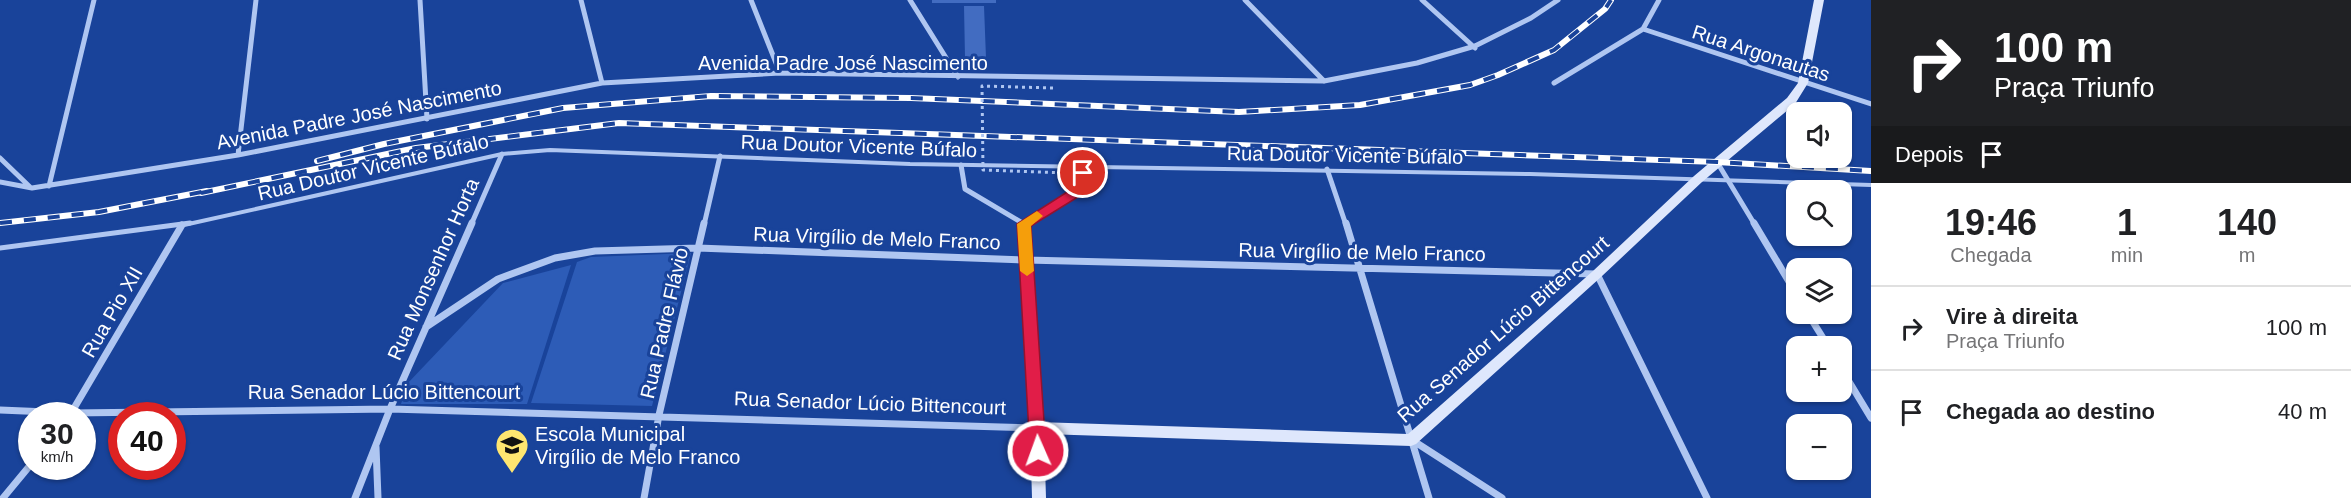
<!DOCTYPE html>
<html lang="pt">
<meta charset="utf-8">
<style>
:root{--surface:#fff;--page:#f2f2f2;--text:#202124;--muted:#757577;--line:#e0e0e0}
body{margin:0;font-family:Arial,sans-serif;background:var(--page);color:var(--text);height:100vh;display:flex;flex-direction:column;font-size:22px;white-space:nowrap}
*{box-sizing:border-box;margin:0}
p{font-size:20px;color:var(--muted)}
.icon{flex:none;width:33px;height:33px;fill:none;stroke:currentColor;stroke-width:2;stroke-linecap:round;stroke-linejoin:round}
.map{position:relative;flex:1;overflow:hidden}
.details{display:flex;flex-direction:column;background:var(--surface);width:480px}
.details>*{flex:none}
.banner{background:#202124;color:#fff;overflow:hidden}
.controls{position:absolute;left:1786px;top:102px;display:grid;gap:12px}
.controls a{display:grid;place-items:center;width:66px;height:66px;border-radius:12px;background:var(--surface);box-shadow:0 2px 4px #0004;font-size:30px}
.speed{position:absolute;left:18px;top:402px;display:flex;gap:12px;font-size:30px;font-weight:700;text-align:center}
.speed>*{display:grid;place-content:center;width:78px;height:78px;border-radius:50%;background:var(--surface);box-shadow:0 2px 4px #0004;line-height:1}
.speed small{font-size:15px;font-weight:400}
.speed .limit{border:9px solid #d22;background:#fff;color:#111}
.pin{position:absolute;display:grid;place-items:center;width:51px;height:51px;color:#fff;margin:-26px;border:3px solid #fff;border-radius:50%;box-shadow:0 2px 6px #0007}
.me{position:absolute;width:66px;margin:-33px;rotate:358deg;stroke-linejoin:round;filter:drop-shadow(0 0 4px #0008)}
.turn{display:flex;align-items:center;gap:21px;height:126px;padding:0 24px;font-size:27px}
.turn .icon{width:78px;height:78px;stroke-width:2.5}
.turn b{display:block;font-size:42px;line-height:51px}
.then{display:flex;align-items:center;height:57px;padding:0 24px;background:#0003;gap:12px;font-size:22px}
.eta{display:flex;justify-content:space-evenly;align-items:center;height:102px;text-align:center}
.eta b{font-size:36px;font-weight:800;line-height:42px}
ul{padding:0;list-style:none}
li{display:flex;align-items:center;gap:18px;height:84px;padding:0 24px;border-top:2px solid var(--line)}
li div{flex:1}
li b{display:block;font-size:22px}
li em{font-style:normal}
main{display:flex;flex:1;min-height:0}
.map>svg:first-child{display:block}
.green{fill:#2d5cb7}
.building{fill:#426cc1}
.lines{fill:none;stroke-linecap:round;stroke-linejoin:round}
.lane-far1{stroke:#afc6f1;stroke-width:4}
.lane{stroke:#afc6f1;stroke-width:5}
.street-far1{stroke:#afc6f1;stroke-width:5}
.street{stroke:#afc6f1;stroke-width:7}
.secondary{fill:#dee7fc;fill-rule:evenodd}
.rail-casing{stroke:#fff;stroke-width:6}
.rail{stroke:#19439a;stroke-width:4;stroke-dasharray:12;stroke-linecap:butt}
.path-bridge{stroke:#afc6f1;stroke-width:3;stroke-dasharray:3 4;stroke-linecap:butt}
.route{fill:#e11d48;stroke:#92132f;stroke-width:1.5}
.slow{fill:#f59e0b}
.labels{text-anchor:middle;dominant-baseline:central;stroke-width:6;stroke-linejoin:round;paint-order:stroke}
.street-label{font-size:20px;fill:#fff;stroke:#19439a}
.poi-label{font-size:20px;fill:#fff;stroke:#19439a;text-anchor:start}
</style>
<main>
<div class="map">
<svg width="1871" height="498" viewBox="0 0 1871 498">
<rect width="100%" height="100%" fill="#19439a"/>
<path class="green" d="M691 253 652 406 531 403 577 262 591 257Z
M571 265 527 404H401L407 384 503 283Z"/>
<path class="building" d="M932 0H996V3H932Z
M964 6H984L986 58H965Z"/>
<g class="lines">
<path class="lane-far1" d="M184 225 502 154 550 150 910 164 1530 174 1871 185"/>
<path class="lane" d="M0 248 190 223"/>
<path class="street-far1" d="M420 0 427 119
M581 0 602 83
M751 0 780 73
M910 0 958 77
M1245 0 1324 81
M1422 0 1475 48
M1643 29 1871 104
M1554 83 1643 29 1659 0
M238 155 256 0
M0 158 30 187
M1717 162 1755 225
M961 165 965 189 1024 224
M1327 169 1346 225
M0 182 32 188 238 155 602 83 780 73 1324 81 1417 63 1475 46 1531 18 1558 0
M49 186 94 0
M1024 224 1081 189 1084 166
M471 225 502 154
M704 225 720 156"/>
<path class="street" d="M1346 223 1429 498
M1754 223 1797 295
M1808 314 1828 346
M426 327 498 279 555 258 595 251 698 248 1026 260 1597 274 1707 498
M1842 370 1871 418
M0 410 72 413 390 409 1037 428 1024 224
M70 415 182 225
M1412 440 1502 498
M376 447 378 498
M3 498 32 463
M355 498 390 409 472 223
M644 498 659 415 704 223"/>
<path class="secondary" d="M1814 0H1824L1808 83 1795 104 1702 182 1601 277 1416 444 1411 446 1044 434 1046 498H1032L1030 428 1032 424 1037 422 1408 434 1593 271 1694 176 1787 98 1798 83Z"/>
<defs>
<path id="rail" d="M317 161 384 144 563 108 711 96 911 98 1239 112 1360 105 1470 85 1498 75 1554 50 1605 9 1611 0
M201 193 416 148 619 123 1717 162 1871 171
M0 223 99 212 207 191"/>
</defs>
<use href="#rail" class="rail-casing"/>
<use href="#rail" class="rail"/>
<path class="path-bridge" d="M1053 88 982 86 983 170 1069 173"/>
</g>
<path class="route" d="M1083 168 1089 173 1086 192 1031 226 1046 451 1043 456 1038 458 1032 456 1030 451 1017 224 1075 187 1076 173Z"/>
<path class="slow" d="M1037 211 1043 216 1031 226 1034 271 1027 276 1020 271 1017 224Z"/>
<defs>
<symbol id="school-pin" viewBox="-11 -11 22 30"><path d="M0 17L-7.5 6A9.5 9.5 0 1 1 7.5 6Z" fill="#ffe670" stroke="#19439a"/><path d="M0-5L7-2L0 1L-7-2ZM-4 1L0 2.5L4 1V4Q0 6-4 4Z" fill="#111"/></symbol>
</defs>
<g fill-rule="evenodd">
<use href="#school-pin" x="493" y="426" width="38" height="52"/>
</g>
<g class="labels">
<g class="street-label">
<text transform="translate(1761 53) rotate(18)">Rua Argonautas</text>
<text x="843" y="63">Avenida Padre José Nascimento</text>
<text transform="translate(359 115) rotate(-11)">Avenida Padre José Nascimento</text>
<text transform="translate(859 146) rotate(2)">Rua Doutor Vicente Búfalo</text>
<text transform="translate(1345 155) rotate(1)">Rua Doutor Vicente Búfalo</text>
<text transform="translate(373 167) rotate(-13)">Rua Doutor Vicente Búfalo</text>
<text transform="translate(877 238) rotate(2)">Rua Virgílio de Melo Franco</text>
<text transform="translate(1362 252) rotate(1)">Rua Virgílio de Melo Franco</text>
<text transform="translate(433 269) rotate(-66)">Rua Monsenhor Horta</text>
<text transform="translate(112 312) rotate(-60)">Rua Pio XII</text>
<text transform="translate(664 323) rotate(-77)">Rua Padre Flávio</text>
<text transform="translate(1503 329) rotate(-41)">Rua Senador Lúcio Bittencourt</text>
<text x="384" y="392">Rua Senador Lúcio Bittencourt</text>
<text transform="translate(870 403) rotate(2)">Rua Senador Lúcio Bittencourt</text>
</g>
<g class="poi-label">
<text x="535" y="434">Escola Municipal<tspan x="535" dy="23">Virgílio de Melo Franco</tspan></text>
</g>
</g>
</svg>
<div class="controls">
<a><svg class="icon" aria-label="sound" viewBox="0 0 24 24"><path d="M4 9h4l5-4v14l-5-4H4zM17 9q2 3 0 6"/></svg></a>
<a><svg class="icon" aria-label="search" viewBox="0 0 24 24"><circle cx="10" cy="10" r="6"/><path d="M15 15l6 6"/></svg></a>
<a><svg class="icon" aria-label="layers" viewBox="0 0 24 24"><path d="M12 4l9 5-9 5-9-5zM3 14l9 5 9-5"/></svg></a>
<a>+</a>
<a>−</a>
</div>
<div class="speed"><div>30<small>km/h</small></div><div class="limit">40</div></div>
<div class="pin" style="left:1083px;top:173px;background:#d93025"><svg class="icon" aria-label="arrive" viewBox="0 0 24 24"><path d="M6 21V4h12l-3 4 3 4H6"/></svg></div>
<svg class="me" style="left:1038px;top:451px" viewBox="-20 -20 40 40"><circle r="17" fill="#e11d48" stroke="#fff" stroke-width="3"/><path d="M0-11L8 9 0 5-8 9z" fill="#fff"/></svg>
</div>
<section class="details">
<div class="banner">
<div class="turn"><svg class="icon" aria-label="right" viewBox="0 0 24 24"><path d="M7 20v-9h11M14 6l5 5-5 5"/></svg><div><b>100 m</b>Praça Triunfo</div></div>
<div class="then">Depois<svg class="icon" aria-label="arrive" viewBox="0 0 24 24"><path d="M6 21V4h12l-3 4 3 4H6"/></svg></div>
</div>
<div class="eta">
<div><b>19:46</b><p>Chegada</p></div>
<div><b>1</b><p>min</p></div>
<div><b>140</b><p>m</p></div>
</div>
<ul>
<li><svg class="icon" aria-label="right" viewBox="0 0 24 24"><path d="M7 20v-9h11M14 6l5 5-5 5"/></svg><div><b>Vire à direita</b><p>Praça Triunfo</p></div><em>100 m</em></li>
<li><svg class="icon" aria-label="arrive" viewBox="0 0 24 24"><path d="M6 21V4h12l-3 4 3 4H6"/></svg><div><b>Chegada ao destino</b></div><em>40 m</em></li>
</ul>
</section>
</main>
